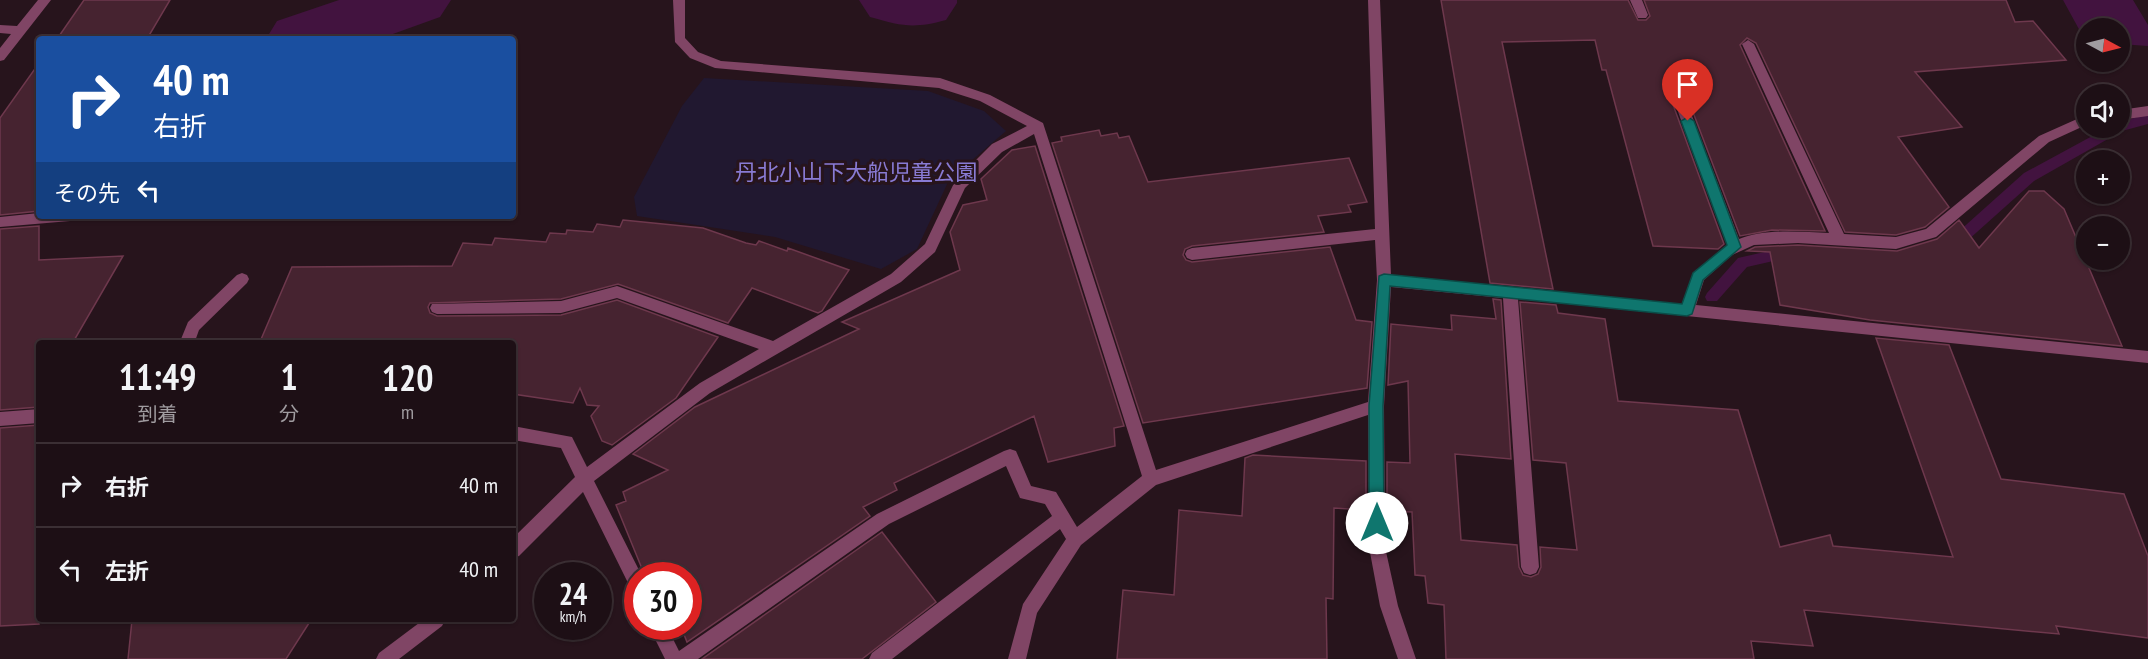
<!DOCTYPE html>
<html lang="ja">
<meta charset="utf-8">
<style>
:root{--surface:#1d0f15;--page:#25181e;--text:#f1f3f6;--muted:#a09ca0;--line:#3b2f34}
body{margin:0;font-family:"PT Sans Narrow","Noto Sans JP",sans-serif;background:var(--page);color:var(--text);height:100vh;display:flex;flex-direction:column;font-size:22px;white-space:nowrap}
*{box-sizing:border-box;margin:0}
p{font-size:20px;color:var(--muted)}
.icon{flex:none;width:33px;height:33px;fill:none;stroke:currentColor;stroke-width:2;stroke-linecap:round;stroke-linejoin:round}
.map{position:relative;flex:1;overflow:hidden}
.details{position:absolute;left:36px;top:340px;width:480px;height:282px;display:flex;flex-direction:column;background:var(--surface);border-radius:6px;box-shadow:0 2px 4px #0004,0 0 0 2px var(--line)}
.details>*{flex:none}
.guide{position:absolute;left:36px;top:36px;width:480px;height:183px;border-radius:6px;box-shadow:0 2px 4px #0004,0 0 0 2px var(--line);background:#1a4fa0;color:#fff;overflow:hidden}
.needle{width:39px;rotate:97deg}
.controls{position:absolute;left:2076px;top:18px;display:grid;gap:12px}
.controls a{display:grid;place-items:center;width:54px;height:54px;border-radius:50%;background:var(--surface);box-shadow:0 2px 4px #0004,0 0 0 2px var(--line);font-size:30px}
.speed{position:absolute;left:534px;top:562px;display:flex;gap:12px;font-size:30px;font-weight:700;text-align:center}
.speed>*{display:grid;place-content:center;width:78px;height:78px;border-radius:50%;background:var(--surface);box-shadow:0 2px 4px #0004,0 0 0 2px var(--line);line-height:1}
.speed small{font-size:15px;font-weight:400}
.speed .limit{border:9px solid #d22;background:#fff;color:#111}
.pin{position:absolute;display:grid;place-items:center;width:51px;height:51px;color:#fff;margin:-62px -26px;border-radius:50% 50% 50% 0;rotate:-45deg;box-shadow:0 0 6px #0007}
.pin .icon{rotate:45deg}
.me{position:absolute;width:66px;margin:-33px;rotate:0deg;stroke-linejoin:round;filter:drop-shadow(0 0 4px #0008)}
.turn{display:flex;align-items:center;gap:21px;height:126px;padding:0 18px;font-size:27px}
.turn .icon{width:78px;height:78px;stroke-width:2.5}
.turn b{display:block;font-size:42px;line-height:51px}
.then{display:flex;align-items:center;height:57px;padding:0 18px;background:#0003;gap:12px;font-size:22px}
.eta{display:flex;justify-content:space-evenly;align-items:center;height:102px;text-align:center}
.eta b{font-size:36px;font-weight:700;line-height:42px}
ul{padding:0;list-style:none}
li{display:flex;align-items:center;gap:18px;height:84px;padding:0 18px;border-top:2px solid var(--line)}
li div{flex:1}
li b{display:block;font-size:22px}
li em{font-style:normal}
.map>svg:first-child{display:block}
.green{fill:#211830}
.water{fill:#42133f}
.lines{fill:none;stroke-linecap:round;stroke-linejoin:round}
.stream{fill:#42133f;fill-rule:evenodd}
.river{fill:#42133f;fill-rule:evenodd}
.building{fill:#462330;stroke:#6e384d;stroke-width:1.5}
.minor{fill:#804565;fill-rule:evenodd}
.route{fill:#0f766e;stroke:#0a4d48;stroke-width:1.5}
.labels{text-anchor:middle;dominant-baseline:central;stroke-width:6;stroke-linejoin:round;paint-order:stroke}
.park-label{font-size:22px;fill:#897bd4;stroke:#27141c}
</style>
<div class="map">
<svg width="2148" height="659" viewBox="0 0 2148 659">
<rect width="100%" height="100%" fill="#27141c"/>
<path class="green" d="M704 78 928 91 984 111 1006 131 949 180 917 249 881 269 775 237 637 216 634 197 682 106Z"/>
<path class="water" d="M2063 0H2133L2148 25V46L2120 44V28H2086V42Z"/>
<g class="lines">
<path class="stream" d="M2148 114V124L2122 131 2034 181 1958 249H1948L1946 245 1948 241 2024 173 2107 128H2120V122Z
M1791 246 1796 248 1798 252 1796 256 1747 267 1717 301H1707L1705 297 1707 293 1738 258Z"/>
<path class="river" d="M339 0H451L440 17 379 39H266L277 21Z
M859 0H957V3L946 20C913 29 902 26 870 17Z"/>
</g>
<path class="building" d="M84 0H170L147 39H57Z
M1441 0H1628L1638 20H1646L1650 16 1644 0H2006L2015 22 2033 21 2066 60 1915 72 1962 127 1898 137 1949 207 1925 227 1896 235 1845 232 1756 43 1747 38 1740 45 1825 231 1772 230 1740 236 1680 78 1671 72 1664 80 1724 244 1718 249 1653 246 1606 70H1602L1595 40 1502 42 1553 289 1490 283Z
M39 63V211L0 215V118Z
M1099 130 1101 136 1117 133 1119 138 1129 136 1148 182 1349 158 1367 202 1348 205 1351 212 1318 216 1324 232 1192 246 1185 249 1183 255 1186 260 1192 262 1330 247 1356 320 1372 322 1367 388 1143 423 1052 143 1062 141 1061 137Z
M1035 146 1124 426 1114 428 1115 446 1048 462 1034 416 894 483 897 490 863 507 870 516 687 642 681 627H688V576H645L616 505 626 501 623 492 668 470 633 454 695 407 859 329 842 322 960 270 950 232 963 205 987 200 981 179 1012 150Z
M2029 191H2044L2064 209 2122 346 1870 320 1780 305 1770 252 1747 251 1755 247 1798 245 1897 251 1937 239 1959 220 1979 248Z
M623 220 703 228 746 243 756 245 759 241 787 251 788 248 849 270 822 311 818 313 752 288 728 323 618 284 561 299 430 303 428 307 430 313 437 316 561 315 617 300 718 337 676 398 612 445 602 441 591 416 599 406 587 405 580 388 573 403 513 394V344H259L292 267 452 266 463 243 492 245 495 238 546 242 550 233 566 234 567 230 593 232 597 224 620 227Z
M39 226V260L123 256 72 344H39V407L0 410V229Z
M1493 299 1501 300 1511 459 1455 454 1461 540 1517 545 1519 567 1523 575 1531 577 1538 574 1541 567 1540 547 1577 550 1566 463 1533 460 1520 302 1556 305 1558 313 1605 319 1618 401 1738 410 1780 547 1830 535 1833 546 1953 557 1876 338 1949 345 2001 479 2124 494 2148 556V638L2056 626 2059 634 1804 610 1813 646 1751 641 1754 659H1446L1444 605 1428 603 1425 576 1415 575 1412 512 1387 511V462L1410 463 1408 381 1388 385 1391 324 1452 330 1451 315 1496 319Z
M39 425V624L0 626V428Z
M1253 455 1366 461V510L1334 508 1333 599 1326 598 1327 659H1117L1123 590 1174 595 1179 510 1242 516 1245 458Z
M882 532 936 602 862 659H702Z
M132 620H311L286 659H128Z"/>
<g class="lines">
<path class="minor" d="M38 0H51L4 60 0 61V48L11 34 0 33V25L17 26Z
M673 0H685V38L698 52 721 61 940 78 990 95 1043 123 1156 470 1368 402 1377 280 1375 240 1192 260 1187 258 1185 254 1187 250 1192 248 1375 229 1368 0H1380L1391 275 1682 304 1693 273 1727 245 1666 79 1672 74 1678 79 1739 239C1766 228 1801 232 1829 233L1742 44 1748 40 1754 44 1844 234 1896 237 1926 229 2039 136 2086 115V125L2049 142 1936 237 1896 249 1798 243 1754 245 1732 255 1704 280 1696 305 2148 351V363L1518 299 1539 567 1536 573 1530 575 1524 573 1521 567 1503 298 1391 287 1384 406 1385 547 1398 606 1416 659H1398L1380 606 1369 547 1368 415 1156 485 1081 545 1037 613 1026 659H1008L1023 604 1066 539 1060 529 892 659H869L872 653 1052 516 1045 504 1020 498 1006 466 889 524 698 659H665L649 627H667L679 651 877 514 1004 451 1010 449 1016 451 1031 486 1056 492 1077 527 1142 476 1034 134 1002 152 965 188 935 252 901 282 710 393 594 481 642 576H638V593L632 591 583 492 519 556 513 558V538L575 477 561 448 513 440V426L572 437 587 467 700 383 759 349 617 298 561 313 437 314 432 312 430 308 432 304 561 301 617 286 773 341 891 274 925 244 955 181 992 144 1027 126 980 101 939 88 715 68 690 58 675 42Z
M1630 0H1642L1648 15 1646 18H1638Z
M2148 106V116L2120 120V110Z
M39 213V216H77L70 221 0 227V217Z
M242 273 247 275 249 279 247 283 199 330 194 344H179L188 322 237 275Z
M39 409V423L0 426V412Z
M423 620H445L442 626 399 659H376L379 653Z"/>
</g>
<path class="route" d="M1688 117 1694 121 1741 247 1703 280 1692 314 1687 316 1390 286 1383 406 1384 523 1382 528 1377 530 1371 528 1369 523V406L1379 276 1384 274 1682 304 1693 273 1727 245 1681 121Z"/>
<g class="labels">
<g class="park-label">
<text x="856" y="172">丹北小山下大船児童公園</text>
</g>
</g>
</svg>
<div class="controls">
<a><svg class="needle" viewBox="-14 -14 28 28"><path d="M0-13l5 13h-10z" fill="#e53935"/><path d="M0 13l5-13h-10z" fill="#a09ca0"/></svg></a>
<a><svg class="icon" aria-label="sound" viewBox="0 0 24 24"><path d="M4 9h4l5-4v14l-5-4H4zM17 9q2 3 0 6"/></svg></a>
<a>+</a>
<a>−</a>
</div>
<div class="speed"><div>24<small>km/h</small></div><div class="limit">30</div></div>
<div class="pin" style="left:1688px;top:121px;background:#d93025"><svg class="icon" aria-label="arrive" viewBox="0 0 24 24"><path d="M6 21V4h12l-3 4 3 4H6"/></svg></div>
<svg class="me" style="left:1377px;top:523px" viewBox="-20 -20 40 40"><circle r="19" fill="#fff"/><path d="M0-13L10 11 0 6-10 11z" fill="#0f766e"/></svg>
<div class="guide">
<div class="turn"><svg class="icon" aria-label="right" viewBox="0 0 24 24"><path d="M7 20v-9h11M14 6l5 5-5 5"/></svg><div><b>40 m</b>右折</div></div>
<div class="then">その先<svg class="icon" aria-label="left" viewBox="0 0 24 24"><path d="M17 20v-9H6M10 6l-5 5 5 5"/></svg></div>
</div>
<section class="details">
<div class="eta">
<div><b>11:49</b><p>到着</p></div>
<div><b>1</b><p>分</p></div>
<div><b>120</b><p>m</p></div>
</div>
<ul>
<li><svg class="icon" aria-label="right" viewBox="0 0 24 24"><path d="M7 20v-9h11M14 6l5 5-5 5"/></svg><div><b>右折</b></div><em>40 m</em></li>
<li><svg class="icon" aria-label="left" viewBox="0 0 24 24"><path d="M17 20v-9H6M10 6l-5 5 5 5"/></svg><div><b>左折</b></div><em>40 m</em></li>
</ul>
</section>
</div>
